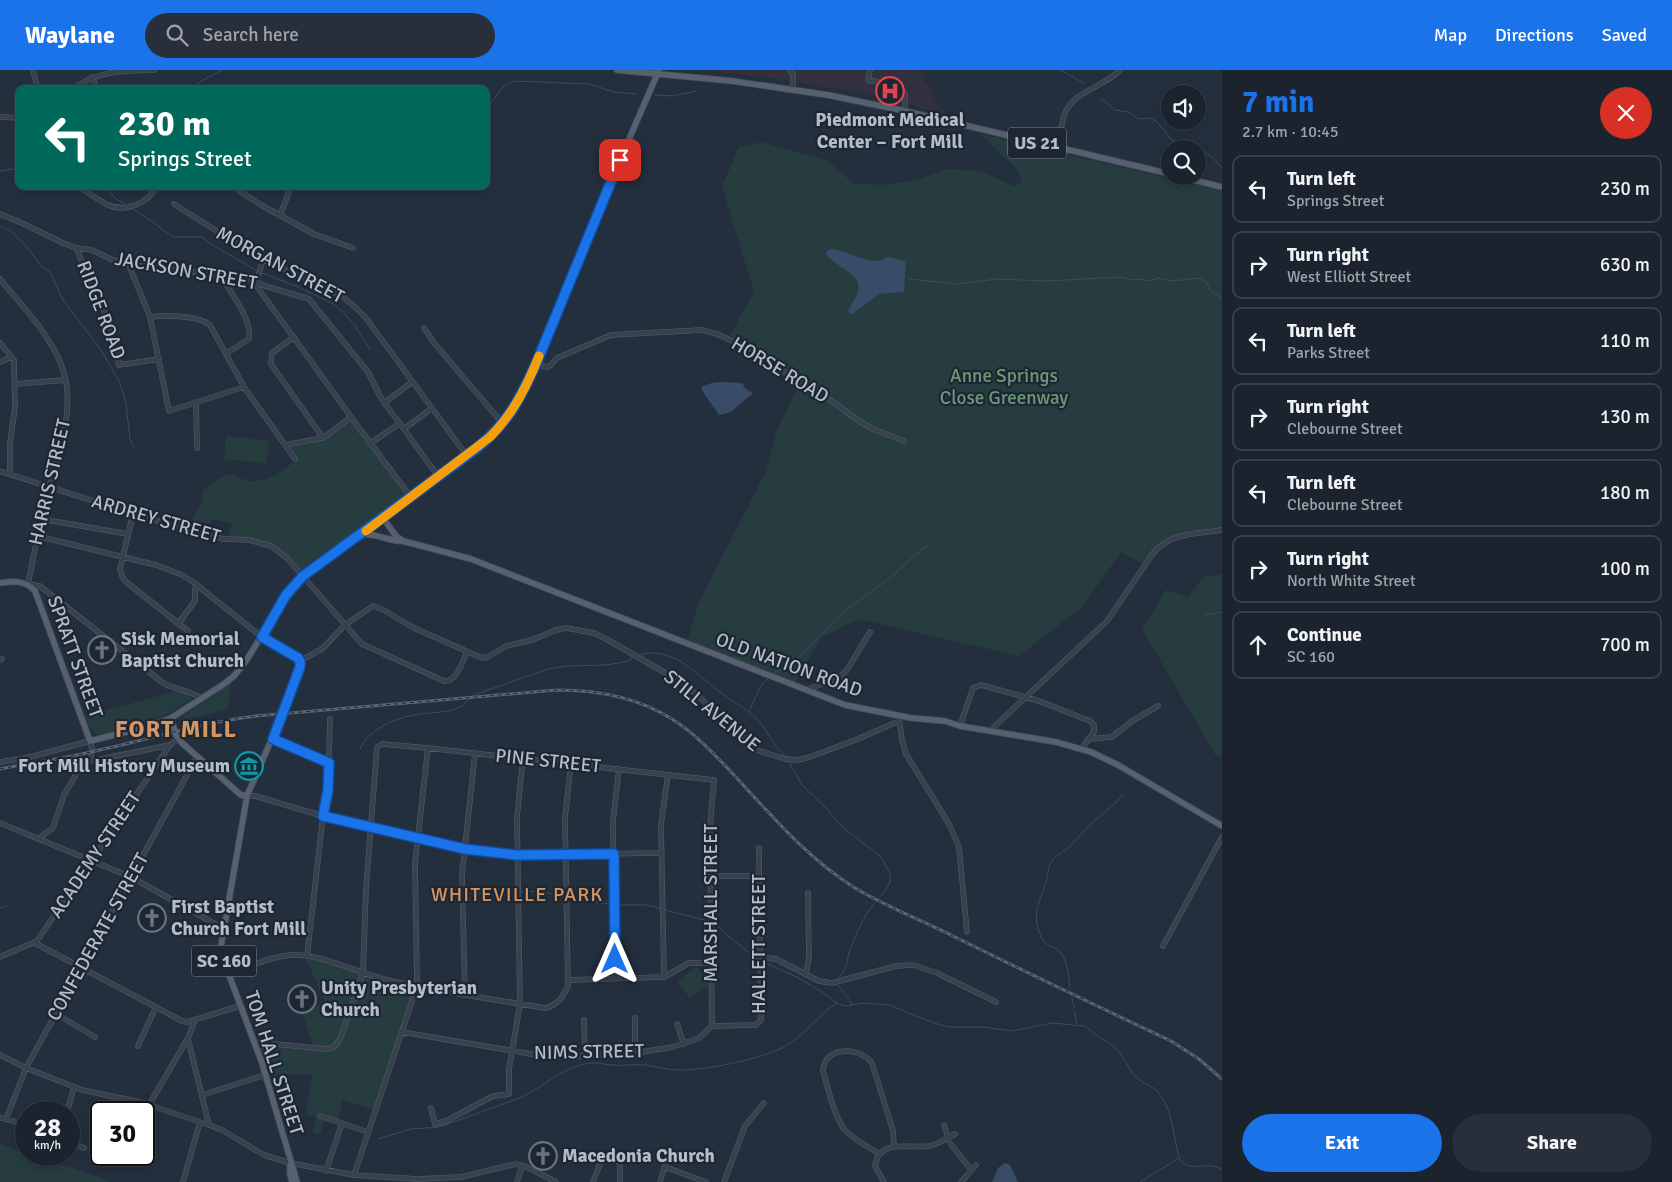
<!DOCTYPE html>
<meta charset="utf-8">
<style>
:root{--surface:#1b232e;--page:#282f3a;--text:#f1f3f6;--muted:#a0a4aa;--line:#39404a;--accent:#1a73e8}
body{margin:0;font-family:Signika,sans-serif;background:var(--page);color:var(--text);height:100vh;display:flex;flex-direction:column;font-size:19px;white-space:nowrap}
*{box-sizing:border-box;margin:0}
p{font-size:16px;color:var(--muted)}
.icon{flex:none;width:28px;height:28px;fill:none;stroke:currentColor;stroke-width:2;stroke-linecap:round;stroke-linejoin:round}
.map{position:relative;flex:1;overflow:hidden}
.details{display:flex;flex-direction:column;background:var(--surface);width:450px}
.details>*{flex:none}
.guide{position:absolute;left:15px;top:15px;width:475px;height:105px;border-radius:10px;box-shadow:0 2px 8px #0003,0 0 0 1px var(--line);background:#00695c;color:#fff;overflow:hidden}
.tools{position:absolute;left:1161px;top:15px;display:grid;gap:10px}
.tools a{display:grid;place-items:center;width:45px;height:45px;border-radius:50%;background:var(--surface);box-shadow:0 2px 8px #0003,0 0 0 1px var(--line);font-size:25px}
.speed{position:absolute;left:15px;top:1031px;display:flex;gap:10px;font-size:25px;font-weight:700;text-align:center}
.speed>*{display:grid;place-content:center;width:65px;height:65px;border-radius:50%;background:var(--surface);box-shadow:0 2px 8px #0003,0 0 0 1px var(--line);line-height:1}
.speed small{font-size:12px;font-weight:400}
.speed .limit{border:2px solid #111;border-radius:8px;background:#fff;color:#111}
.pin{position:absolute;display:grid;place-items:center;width:42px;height:42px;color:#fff;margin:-21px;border-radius:10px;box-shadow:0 2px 8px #0006}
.me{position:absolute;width:55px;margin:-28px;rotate:0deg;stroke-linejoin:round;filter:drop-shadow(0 0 4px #0008)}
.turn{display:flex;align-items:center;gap:18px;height:105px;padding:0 20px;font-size:22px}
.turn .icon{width:65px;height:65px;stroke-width:2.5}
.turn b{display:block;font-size:35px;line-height:42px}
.round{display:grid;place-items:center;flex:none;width:52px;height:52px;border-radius:26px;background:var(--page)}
.head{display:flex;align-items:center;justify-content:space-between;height:85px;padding:0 20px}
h1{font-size:30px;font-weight:700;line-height:38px;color:var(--accent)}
.cta{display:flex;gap:10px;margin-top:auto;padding:10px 20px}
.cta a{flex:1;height:58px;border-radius:30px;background:var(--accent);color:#fff;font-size:20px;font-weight:700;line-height:58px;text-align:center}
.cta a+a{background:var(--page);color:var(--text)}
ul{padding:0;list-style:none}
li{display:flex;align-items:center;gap:15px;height:68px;margin:0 10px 8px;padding:0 10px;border:2px solid var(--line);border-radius:10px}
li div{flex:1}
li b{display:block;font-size:19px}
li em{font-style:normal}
header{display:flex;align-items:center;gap:30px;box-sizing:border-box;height:70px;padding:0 25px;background:var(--accent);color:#fff}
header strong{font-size:24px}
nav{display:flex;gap:28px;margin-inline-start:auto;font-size:18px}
.search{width:350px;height:45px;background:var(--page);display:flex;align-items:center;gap:12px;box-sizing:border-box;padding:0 18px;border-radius:28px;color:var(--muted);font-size:19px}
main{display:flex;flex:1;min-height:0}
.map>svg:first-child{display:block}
.medical{fill:#32303f}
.green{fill:#263c3f}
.water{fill:#394c67}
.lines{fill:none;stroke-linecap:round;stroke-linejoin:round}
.stream{stroke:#394c67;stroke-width:1}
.minor-casing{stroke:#565f6c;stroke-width:5.5}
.major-casing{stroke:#414a57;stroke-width:7}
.minor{stroke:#38414e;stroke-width:4.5}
.major{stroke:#56606e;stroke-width:5.5}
.rail-casing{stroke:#5a6575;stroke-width:3}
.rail{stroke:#1d2633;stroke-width:1;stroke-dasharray:4;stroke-linecap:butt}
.major-bridge-casing{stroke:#414a57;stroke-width:7;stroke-linecap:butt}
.major-bridge{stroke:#56606e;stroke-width:5.5}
.route-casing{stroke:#114b97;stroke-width:12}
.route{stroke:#1a73e8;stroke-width:9}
.slow{stroke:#f59e0b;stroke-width:9}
.labels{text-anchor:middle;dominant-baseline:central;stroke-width:4.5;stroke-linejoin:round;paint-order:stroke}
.shield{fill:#1d2633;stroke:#878f9c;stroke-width:1}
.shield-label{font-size:18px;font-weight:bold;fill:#b4bcc9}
.poi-label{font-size:19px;font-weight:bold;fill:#b4bcc9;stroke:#1d2633;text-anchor:start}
.street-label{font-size:19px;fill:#b4bcc9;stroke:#1d2633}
.park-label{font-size:19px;fill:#6b9a76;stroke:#1d2633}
.neighbourhood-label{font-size:20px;letter-spacing:1px;fill:#d59563;stroke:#1d2633}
.district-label{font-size:24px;font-weight:bold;letter-spacing:1px;fill:#d59563;stroke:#1d2633}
</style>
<header>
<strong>Waylane</strong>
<div class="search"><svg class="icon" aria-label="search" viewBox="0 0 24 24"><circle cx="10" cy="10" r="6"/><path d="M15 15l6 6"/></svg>Search here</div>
<nav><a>Map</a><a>Directions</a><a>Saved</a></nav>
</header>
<main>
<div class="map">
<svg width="1222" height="1112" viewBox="0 0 1222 1112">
<rect width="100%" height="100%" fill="#242f3e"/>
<path class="medical" d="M701 0H929L920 6 931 18 936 33 948 45 863 23 779 9Z"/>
<path class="green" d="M980 64 1222 121V460L1168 470 1145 495 1121 482 1083 536 1019 586 858 549 821 568 795 613 687 571 698 534 765 403 777 360 801 311 765 283 730 265 754 222 722 116 739 77 761 72 828 91 853 113 881 115 917 110 947 99 980 101 1014 116 1022 112 1017 99Z
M349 351 354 353 406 426 303 501 267 474 228 470 232 454 211 449 207 463 188 458 203 430 202 422 207 416 226 405H234L242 409 251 411 265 410 276 405 297 390 291 377 322 371Z
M226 366 269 371 266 394 224 389Z
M1222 504V687L1216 686 1142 559 1166 520 1188 527 1203 507Z
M231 613 228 639 180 651 183 646Z
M176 621 190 624 192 629 154 652 105 664H97L92 661 85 646Z
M305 886 416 916 375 1040 343 1030 337 1051 326 1047 320 1064 313 1063 316 1047 306 1045 312 1005 287 1004 267 1008 257 978 272 975 314 978 302 943 325 932Z
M697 897 710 914 690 928 677 911Z
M0 1074 26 1083V1085H33L108 1110 109 1112H0Z"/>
<path class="water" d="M830 179C848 179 872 199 887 187L906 191 904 222 879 224 851 245 848 240C872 206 851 207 828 187L826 182Z
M722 312 742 313 746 319 753 323 731 342 719 345 703 322 701 317 712 313Z
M1005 1093 1010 1095 1018 1112H992L998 1098Z"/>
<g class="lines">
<path class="stream" d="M1059 0C1068 3 1075 9 1084 13
M190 19 203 10 223 0
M655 25 673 26 696 21
M1101 28 1115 40 1128 42 1139 49 1150 48 1157 52 1171 69 1187 79
M486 39 504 16 515 11 589 14 614 22 637 24
M1198 81 1210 85 1222 98
M0 101 19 98
M105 116 116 129 125 134
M134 140 150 150 173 167H202L211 174 257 201
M0 156 11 161 27 177 41 196 50 202 63 230 101 280 120 313 126 334 130 369 134 377
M262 203 296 216 334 234 342 241 354 254 370 279
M909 209 957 214 997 209 1047 211 1121 207 1132 210 1141 209 1148 211 1159 208 1171 211 1201 208 1206 212 1211 221 1222 228
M1204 545 1222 542
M641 584C675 577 697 605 721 623 733 632 747 639 758 650 764 657 768 665 773 672 776 678 782 681 785 686
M772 603C800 597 822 559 844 542 858 530 875 520 890 508 903 497 913 485 927 476
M474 625 548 599 566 596 606 595 625 592 632 588
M749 642 760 617 768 609
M360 679C369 658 398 647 420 644 433 642 450 643 462 636 465 634 468 630 471 628
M789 692 802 715 826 738 842 757 880 786 890 803V812L886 820 880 827
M438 821H460
M465 821 497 825 515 823
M521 822 543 821 564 828
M569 829 612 834
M618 835H646L660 838
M0 838 7 836
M665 840 708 851
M715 853 728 866 757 889
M763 892 799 908 822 922 837 933 845 936 864 933 889 935 934 953 948 957H983L1012 961 1052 953 1085 956 1100 968 1109 973 1119 981 1133 1004 1141 1011 1155 1019 1160 1025 1166 1034 1170 1045 1179 1088C1187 1105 1209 1089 1222 1100
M838 908C847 899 846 895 849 883 855 866 863 847 874 834
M838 915 852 934
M1070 918C1069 907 1068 894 1062 884 1055 875 1044 878 1040 864 1031 841 1041 830 1047 809 1048 804 1048 798 1050 794 1054 786 1061 784 1067 779 1074 773 1080 765 1086 759 1098 747 1111 738 1123 725
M1072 928 1074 937
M1074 941 1077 953
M378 1069 411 1059 439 1057 520 1028C543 1017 564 996 591 993 599 992 606 995 613 995 624 996 634 994 644 995 655 996 666 1000 678 1000 703 1001 762 989 784 977 804 966 818 945 837 933
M1140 1112 1179 1088"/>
<defs>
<path id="minor" d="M790 0 793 4V20
M870 0 868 10 899 17 905 24V41
M33 1 38 19
M92 7 97 19
M72 19C100 0 122 1 154 0
M0 47 19 48
M1058 77C1060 66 1061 53 1065 43 1074 21 1104 17 1120 0
M75 116C87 120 95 129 106 134 126 144 147 133 158 116
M232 116 261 135 314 164 353 178
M174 134 256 186 343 227 355 237 366 248 467 386
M0 144 24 154 63 173 76 178 92 180 113 190 135 195 250 209 265 216 309 229 368 302 381 328 438 406
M280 146 291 116
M76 178 110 255 119 295 159 289
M263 190 256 213 258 218 351 347 410 426
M128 193 150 247 169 341 244 317
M220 205C230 221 253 251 249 269L227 283
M0 209C22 236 54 268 64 303 75 342 58 381 49 418 41 450 34 482 28 514L40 516 163 613C176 620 190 620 201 628
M150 247C165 245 198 245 210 255L244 317 295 389
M424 258 435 274 503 354
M294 267 272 283 271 294 323 368
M0 273 14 290 15 337 10 373V404
M0 292 11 287
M535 294 548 297 552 294 557 288 611 265 702 260 717 264 763 285 795 310 818 321 859 351 873 359 904 371
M15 314 65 310
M196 332 197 378
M384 333 412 312
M404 359 432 338
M371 373 400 353
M285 375 323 368 351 347
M0 401 137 445 223 469 249 470 271 476 287 488 362 574 444 611C457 612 462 592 467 582
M133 444 120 499 122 506 125 511 188 561
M41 449 128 464
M37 466 156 495 182 505 193 512 262 567
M178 554 195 531V519L197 515
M0 590 2 589
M300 591 322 579 345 555 373 536 382 539 414 558 482 588 488 587 506 576 532 570 556 560 566 558 594 563 608 570 683 613 731 655 757 680 785 689 797 690 810 687 858 669 899 651
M806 620 838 608 847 600 870 562
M899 648 902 670 906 684 949 754 959 777 967 862
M960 656 973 618 981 615 1039 631 1090 651 1094 655V662L1082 678
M991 661 995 656 1012 640 1107 551 1154 482C1174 461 1195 465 1222 460
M273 669 329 693
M1088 669 1112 667 1132 651 1158 636
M0 692 26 688 90 671 92 679 90 691
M247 726H255L323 746 465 779 517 785 662 783
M0 753 131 807 224 859
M38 769 53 758 64 725 73 710 81 693 170 675
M710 806H759
M35 873 182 951 187 952 240 936
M1163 876 1222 767
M307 886 323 746 328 720 330 649
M0 887 37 871 170 675 178 669
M760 887 776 889 819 911 832 913 896 896 913 895 937 903 996 932
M229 904C250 897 272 885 295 885 324 885 358 903 387 910 439 922 493 929 545 938 558 935 563 927 568 916L565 747 571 694
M806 904 809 887 808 823
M664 907 661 755 668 705
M615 908 613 751 619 699
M568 910 664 907 689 893H712
M465 924 462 805 475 683
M56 944 95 967
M584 950 585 985
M677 954 684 974
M712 956 756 955 761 950 759 778
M402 962 537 985 577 986 635 983 673 977 699 968 712 956
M188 969 209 1055
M254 972 327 979 334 977 340 969 363 903 366 818 377 677 382 674 428 678 714 710 710 756 712 956
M138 976 156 937
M256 977 271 975
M635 983V948
M0 985 26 998 82 1020 140 1032 209 1055 222 1060 264 1085 290 1093 354 1105 418 1109 461 1107 516 1094 527 1097 556 1112
M202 1025 265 1005
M149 1035 188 968 195 950
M431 1038 435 1054 446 1051 493 1026 509 1024V999L520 934 517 747 523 688
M67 1042 74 1017
M320 1046 368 1062
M0 1048 7 1049 26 1056
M6 1049 26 998 197 687
M944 1055 950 1073 971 1100
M69 1072 84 1078
M880 1084C868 1077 854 1070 845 1060 834 1047 828 1018 823 1001 824 976 859 976 872 993L893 1061 894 1077
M665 1097 706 1112
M326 1101 342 1053
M354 1105 417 916 415 793 428 678
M183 1112 200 1052
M517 1112 522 1096
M593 1112 601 1091 606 1088H614L620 1094V1112
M660 1112 670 1079
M724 1112 745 1056 764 1033
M884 1112 875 1096C879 1068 909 1079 929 1076 938 1074 946 1069 955 1064
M961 1112 976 1095"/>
<path id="major" d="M617 0 732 11 828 25 905 41 1170 104
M1178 106 1222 117
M383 448 396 466 403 471 471 489 845 635 911 648 945 651 960 656 1056 672 1091 682 1118 695 1222 756
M361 465C376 462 389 472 403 471
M0 513C14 511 25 510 35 521L90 671 150 656 171 648 224 614 234 606 246 591 291 518 310 501 490 367 503 354 514 338 535 294 620 90 659 0
M262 567 298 588 300 591V597L285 636
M171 648 176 665 182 673 241 725 247 726
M279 652 247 726 221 876 226 897 262 993 297 1112
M290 1095V1104L292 1112"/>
</defs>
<use href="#minor" class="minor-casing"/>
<use href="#major" class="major-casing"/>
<use href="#minor" class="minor"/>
<use href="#major" class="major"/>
<defs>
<path id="rail" d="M0 699C30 693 61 689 91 682 147 670 200 653 256 646L557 620C597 620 637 627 672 649 696 664 715 685 734 705 771 745 808 789 855 818 887 837 923 851 957 868 1028 903 1099 937 1171 971L1199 989 1222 1009"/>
</defs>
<use href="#rail" class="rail-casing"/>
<use href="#rail" class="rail"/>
<defs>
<path id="major-bridge" d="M279 652 285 636"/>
</defs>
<use href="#major-bridge" class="major-bridge-casing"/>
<use href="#major-bridge" class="major-bridge"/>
</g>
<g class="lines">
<defs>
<path id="route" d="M615 889 614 784 517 785 465 779 323 746 328 720 329 693 273 669 300 597V591L298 588 262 567 286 525 303 506 477 378C509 351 519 331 536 294L620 90"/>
</defs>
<use href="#route" class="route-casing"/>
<use href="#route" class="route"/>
<path class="slow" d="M366 461 490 367C513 344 527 316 539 286"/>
</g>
<defs>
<symbol id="hospital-ring" viewBox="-11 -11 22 22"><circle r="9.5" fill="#1d2633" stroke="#e0444e" stroke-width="1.5"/><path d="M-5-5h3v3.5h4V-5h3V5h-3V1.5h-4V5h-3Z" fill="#e0444e"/></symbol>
<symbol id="church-ring" viewBox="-11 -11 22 22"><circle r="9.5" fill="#1d2633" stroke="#6b7280" stroke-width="1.5"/><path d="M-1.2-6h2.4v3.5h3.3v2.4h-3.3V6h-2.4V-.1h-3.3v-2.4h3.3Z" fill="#6b7280"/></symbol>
<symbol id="museum-ring" viewBox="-11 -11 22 22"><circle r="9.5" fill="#1d2633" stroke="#0f9aa8" stroke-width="1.5"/><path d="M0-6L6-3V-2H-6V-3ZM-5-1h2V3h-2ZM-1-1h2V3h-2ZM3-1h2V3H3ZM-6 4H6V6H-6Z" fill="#0f9aa8"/></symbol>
</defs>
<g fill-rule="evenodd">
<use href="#hospital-ring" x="874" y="5" width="32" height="32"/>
<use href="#church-ring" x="86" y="564" width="32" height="32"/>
<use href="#museum-ring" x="233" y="680" width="32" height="32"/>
<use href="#church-ring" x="136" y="832" width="32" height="32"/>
<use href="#church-ring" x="286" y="913" width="32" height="32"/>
<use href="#church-ring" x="527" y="1070" width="32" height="32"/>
</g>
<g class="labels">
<g class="shield">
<rect x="1008" y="57.5" width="58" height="31" rx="4"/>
<rect x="191.5" y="875.5" width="65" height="31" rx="4"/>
</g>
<g class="shield-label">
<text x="1037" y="73">US 21</text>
<text x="224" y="891">SC 160</text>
</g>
<g class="poi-label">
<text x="890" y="50" text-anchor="middle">Piedmont Medical<tspan x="890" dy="22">Center – Fort Mill</tspan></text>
<text x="121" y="569">Sisk Memorial<tspan x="121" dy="22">Baptist Church</tspan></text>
<text x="230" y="696" text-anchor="end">Fort Mill History Museum</text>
<text x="171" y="837">First Baptist<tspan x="171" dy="22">Church Fort Mill</tspan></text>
<text x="321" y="918">Unity Presbyterian<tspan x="321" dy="22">Church</tspan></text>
<text x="562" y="1086">Macedonia Church</text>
</g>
<g class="street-label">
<text transform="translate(280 195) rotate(28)">MORGAN STREET</text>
<text transform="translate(186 201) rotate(10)">JACKSON STREET</text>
<text transform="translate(101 240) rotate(69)">RIDGE ROAD</text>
<text transform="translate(780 300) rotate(31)">HORSE ROAD</text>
<text transform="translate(50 412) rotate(-77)">HARRIS STREET</text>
<text transform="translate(156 449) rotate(16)">ARDREY STREET</text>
<text transform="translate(75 587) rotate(70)">SPRATT STREET</text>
<text transform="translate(789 595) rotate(20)">OLD NATION ROAD</text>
<text transform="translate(712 641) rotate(39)">STILL AVENUE</text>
<text transform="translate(548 691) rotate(6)">PINE STREET</text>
<text transform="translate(95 785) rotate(-56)">ACADEMY STREET</text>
<text transform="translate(711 833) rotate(-90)">MARSHALL STREET</text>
<text transform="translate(98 867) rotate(-61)">CONFEDERATE STREET</text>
<text transform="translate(759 874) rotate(-90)">HALLETT STREET</text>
<text transform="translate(589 982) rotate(-1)">NIMS STREET</text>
<text transform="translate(274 993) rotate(72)">TOM HALL STREET</text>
</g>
<g class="park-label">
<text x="1004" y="306">Anne Springs<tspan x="1004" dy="22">Close Greenway</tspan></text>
</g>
<g class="neighbourhood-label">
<text x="517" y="824">WHITEVILLE PARK</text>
</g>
<g class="district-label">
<text x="176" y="659">FORT MILL</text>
</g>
</g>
</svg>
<div class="tools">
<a><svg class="icon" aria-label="sound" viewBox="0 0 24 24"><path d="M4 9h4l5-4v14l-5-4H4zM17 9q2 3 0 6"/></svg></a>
<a><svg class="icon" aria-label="search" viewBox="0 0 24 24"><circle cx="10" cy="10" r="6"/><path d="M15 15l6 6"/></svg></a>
</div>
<div class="speed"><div>28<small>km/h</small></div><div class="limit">30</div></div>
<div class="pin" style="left:620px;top:90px;background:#d93025"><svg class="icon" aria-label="arrive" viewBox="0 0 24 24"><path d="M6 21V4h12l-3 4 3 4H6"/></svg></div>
<svg class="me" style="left:615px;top:889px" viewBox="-20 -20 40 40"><path d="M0-17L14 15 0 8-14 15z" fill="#1a73e8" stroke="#fff" stroke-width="4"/></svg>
<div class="guide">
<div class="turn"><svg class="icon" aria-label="left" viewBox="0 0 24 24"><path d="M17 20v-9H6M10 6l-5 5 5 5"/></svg><div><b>230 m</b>Springs Street</div></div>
</div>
</div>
<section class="details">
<div class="head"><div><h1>7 min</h1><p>2.7 km · 10:45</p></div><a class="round" style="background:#d93025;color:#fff"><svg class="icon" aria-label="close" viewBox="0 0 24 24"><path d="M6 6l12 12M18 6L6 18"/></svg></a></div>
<ul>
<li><svg class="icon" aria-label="left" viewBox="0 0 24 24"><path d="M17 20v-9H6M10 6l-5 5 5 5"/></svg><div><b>Turn left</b><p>Springs Street</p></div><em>230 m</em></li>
<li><svg class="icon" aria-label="right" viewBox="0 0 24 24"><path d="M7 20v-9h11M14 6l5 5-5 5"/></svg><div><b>Turn right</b><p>West Elliott Street</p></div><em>630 m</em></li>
<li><svg class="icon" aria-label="left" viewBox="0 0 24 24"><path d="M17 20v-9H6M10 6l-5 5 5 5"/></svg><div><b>Turn left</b><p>Parks Street</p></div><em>110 m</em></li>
<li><svg class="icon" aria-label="right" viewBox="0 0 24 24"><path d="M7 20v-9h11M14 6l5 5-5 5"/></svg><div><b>Turn right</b><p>Clebourne Street</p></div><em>130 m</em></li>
<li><svg class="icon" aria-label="left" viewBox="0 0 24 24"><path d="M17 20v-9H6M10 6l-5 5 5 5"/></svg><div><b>Turn left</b><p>Clebourne Street</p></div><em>180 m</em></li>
<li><svg class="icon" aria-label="right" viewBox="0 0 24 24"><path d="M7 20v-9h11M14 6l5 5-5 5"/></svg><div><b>Turn right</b><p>North White Street</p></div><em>100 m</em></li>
<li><svg class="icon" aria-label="ahead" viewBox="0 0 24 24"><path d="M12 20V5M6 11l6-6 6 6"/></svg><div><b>Continue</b><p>SC 160</p></div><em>700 m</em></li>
</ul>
<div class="cta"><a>Exit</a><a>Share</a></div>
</section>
</main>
